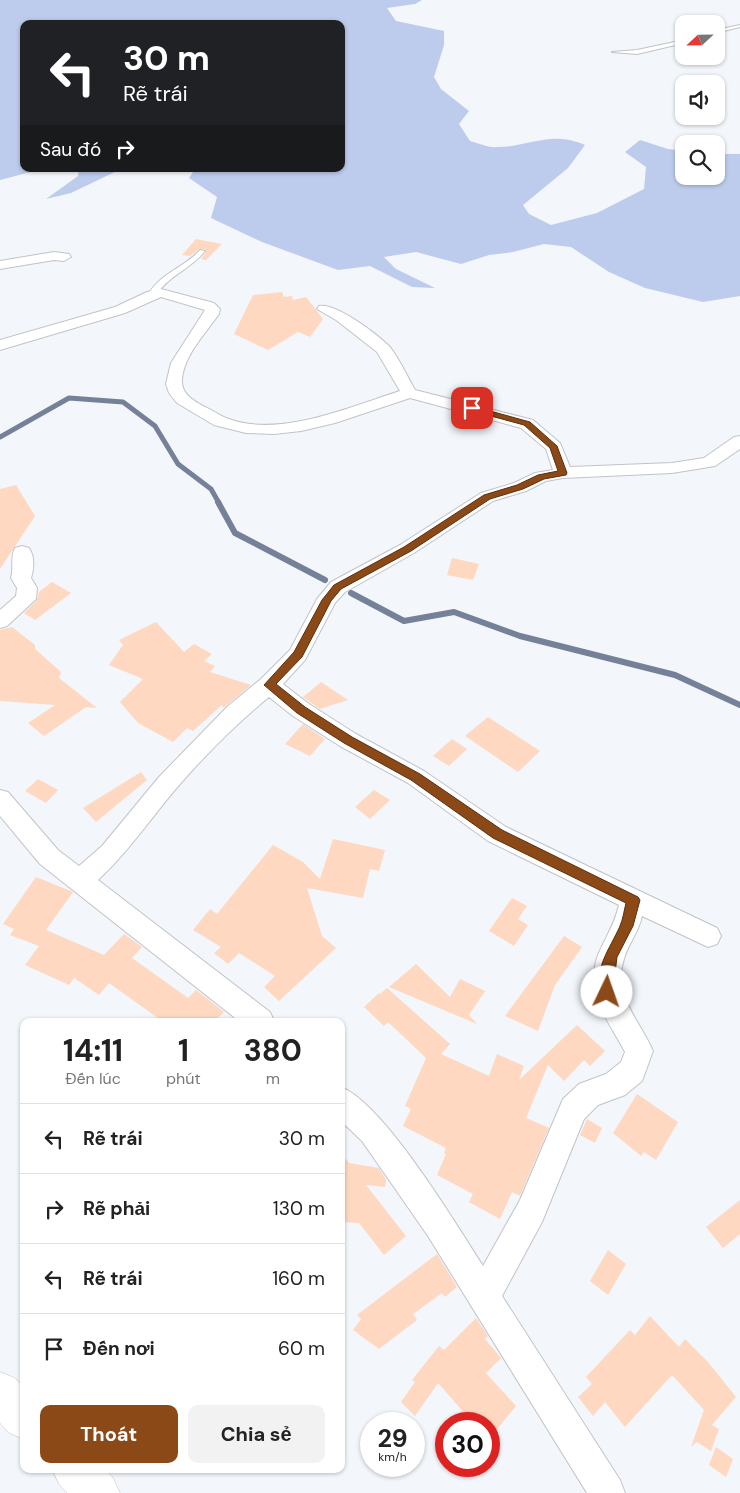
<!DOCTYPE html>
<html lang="vi">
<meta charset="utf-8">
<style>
:root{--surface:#fff;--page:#f2f2f2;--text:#222;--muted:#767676;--line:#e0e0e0;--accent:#8b4917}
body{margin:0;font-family:"DM Sans",sans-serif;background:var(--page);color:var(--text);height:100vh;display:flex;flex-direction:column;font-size:19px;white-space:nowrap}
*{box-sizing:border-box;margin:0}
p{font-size:16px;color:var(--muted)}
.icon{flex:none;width:28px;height:28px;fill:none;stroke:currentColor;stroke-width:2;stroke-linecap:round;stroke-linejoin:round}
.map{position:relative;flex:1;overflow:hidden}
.sheet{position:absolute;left:20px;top:1018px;width:325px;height:455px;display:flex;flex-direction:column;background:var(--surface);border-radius:10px;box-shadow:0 1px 4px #0004}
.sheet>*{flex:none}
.top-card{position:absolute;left:20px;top:20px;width:325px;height:152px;border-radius:10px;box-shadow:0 1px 4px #0004;background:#202124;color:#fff;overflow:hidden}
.needle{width:32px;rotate:248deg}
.controls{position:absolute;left:675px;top:15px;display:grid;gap:10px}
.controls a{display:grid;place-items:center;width:50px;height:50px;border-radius:10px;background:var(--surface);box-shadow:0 1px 4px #0004;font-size:25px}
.speed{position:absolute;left:360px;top:1412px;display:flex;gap:10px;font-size:25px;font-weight:700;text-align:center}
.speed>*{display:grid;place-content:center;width:65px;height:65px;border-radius:50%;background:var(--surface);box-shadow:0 1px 4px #0004;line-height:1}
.speed small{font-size:12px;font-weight:400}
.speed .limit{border:8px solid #d22;background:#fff;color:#111}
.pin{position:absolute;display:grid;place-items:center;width:42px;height:42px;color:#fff;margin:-21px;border-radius:10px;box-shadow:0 2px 8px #0006}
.me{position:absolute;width:55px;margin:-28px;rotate:3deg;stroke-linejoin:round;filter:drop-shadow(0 0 4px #0008)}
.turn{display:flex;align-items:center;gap:18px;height:105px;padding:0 20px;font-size:22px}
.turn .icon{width:65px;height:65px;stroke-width:2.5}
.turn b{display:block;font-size:35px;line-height:42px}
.then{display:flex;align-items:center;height:48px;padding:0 20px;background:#0003;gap:10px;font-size:19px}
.eta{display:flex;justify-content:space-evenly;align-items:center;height:85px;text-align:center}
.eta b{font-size:30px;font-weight:700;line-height:35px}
.cta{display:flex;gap:10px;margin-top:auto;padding:10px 20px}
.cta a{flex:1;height:58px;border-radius:10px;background:var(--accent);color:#fff;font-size:20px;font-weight:700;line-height:58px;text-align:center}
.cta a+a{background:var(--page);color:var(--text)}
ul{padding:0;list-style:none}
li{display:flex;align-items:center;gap:15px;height:70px;padding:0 20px;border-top:1px solid var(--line)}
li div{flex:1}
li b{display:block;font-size:19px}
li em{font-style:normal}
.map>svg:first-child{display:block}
.green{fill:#bdccec}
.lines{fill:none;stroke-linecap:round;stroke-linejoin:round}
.stream-far1{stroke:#758199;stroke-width:5}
.stream{stroke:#758199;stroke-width:6}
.building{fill:#fed8c1}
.lane-casing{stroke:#c1c3c8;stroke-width:2}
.street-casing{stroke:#c1c3c8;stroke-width:2}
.primary-casing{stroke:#c1c3c8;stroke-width:1}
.lane{fill:#fff;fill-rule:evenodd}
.street{fill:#fff;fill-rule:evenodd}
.primary{fill:#fff;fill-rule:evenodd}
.route{fill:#8b4917;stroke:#5a2f0f}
</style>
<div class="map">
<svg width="740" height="1493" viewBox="0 0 740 1493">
<rect width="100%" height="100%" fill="#f3f6fb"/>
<path class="green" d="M0 0H422L415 4 387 8 396 21 444 31V45L434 77 441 89 469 111 459 124 470 141C478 143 489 148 497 147 531 147 549 130 585 145L568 168 523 205 529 214 551 225 597 213 644 189 646 167 625 152 640 140 668 149 684 151V176H716V154H740V296L703 302 645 288 609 272 571 247 544 244 513 252 489 255 461 264 416 252 384 257 396 269 435 288 412 287 370 266 338 270 262 242 211 218 217 197 189 178 195 169H341V24H24V169H42L0 180Z
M79 169H121L71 193 46 199 78 176Z"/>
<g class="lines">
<path class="stream-far1" d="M0 437 69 398 123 402 155 426 178 464 211 489 219 503"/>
<path class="stream" d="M218 502 235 533 325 580
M351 593 404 621 454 612 520 636 675 675 740 705"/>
</g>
<path class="building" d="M196 239 201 240 222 244 206 260 201 259 206 252 205 249H199L190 256 182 255Z
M282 292 284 297 292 296 293 300 306 297 323 319 310 337 298 332 268 350 234 334 253 295Z
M16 485 35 516 0 569V489Z
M452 558 479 564 473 580 447 575Z
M52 582 71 593 35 620 24 613 37 600 39 592Z
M156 622 184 652 194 644 212 654 204 661 215 666 210 672 251 685 223 708 222 705 193 731 187 728 173 742 138 723 120 702 143 679 109 665 123 645 119 640Z
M12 627 35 645V649L61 672 59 678 97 708 86 707 44 736 28 723 55 705 0 701V630Z
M321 682 348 700 320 709 303 697Z
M488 717 540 751 518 772 465 736Z
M303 724 325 739 310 756 285 744Z
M452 739 467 749 449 766 433 756Z
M141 772 147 780 96 822 83 808Z
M38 779 58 790 46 803 25 791Z
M374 790 390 800 370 819 355 807Z
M333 839 385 850 379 871 370 869 363 898 307 888 322 936 336 948 279 1001 264 987 275 976 239 953 228 964 214 953 221 947 193 930 210 909 217 914 273 845 303 862 320 879Z
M36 877 73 892 46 930 104 955 124 934 142 947 132 958 188 998 196 990 224 1012 215 1021H162L109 983 99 995 74 978 69 985 25 965 39 946 10 935 14 929 3 924Z
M512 898 527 906 518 919 528 925 514 946 489 931Z
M564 936 582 947 555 985 538 1031 505 1016Z
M416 964 450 997 460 979 485 991 469 1015 477 1024 389 987Z
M387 988 450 1044 441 1054 489 1076 497 1054 524 1066 519 1080 577 1025 605 1051 590 1066 584 1060 564 1081 548 1065 526 1118 549 1128 520 1196 512 1192 500 1219 469 1202 473 1194 437 1175 446 1154 444 1153 446 1148 403 1126 411 1109 405 1106 426 1058 388 1022 384 1026 364 1007 379 993 380 994Z
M637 1094 678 1122 656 1160 644 1152 641 1156 613 1133Z
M587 1119 602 1128 595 1143 580 1135Z
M341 1153 349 1163 379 1168 386 1180 385 1187 366 1185 406 1236 384 1255 359 1223 341 1222Z
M740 1200V1234L723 1248 706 1227Z
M608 1250 626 1264 608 1295 590 1281Z
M437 1254 457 1287 445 1297 442 1293 413 1314 417 1320 379 1349 353 1330 361 1319 357 1315Z
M650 1316 679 1347 685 1339 708 1362 736 1397 712 1425 719 1429 711 1451 697 1442 691 1447 704 1410 672 1375 625 1427 605 1402 593 1416 578 1397 592 1384 586 1377 630 1330 635 1335Z
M476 1318 488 1336 485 1339 501 1358 486 1373 516 1406 489 1439V1424H474L438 1383 415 1416 401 1402 415 1382 412 1380 439 1346 444 1350Z
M716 1447 733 1459 726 1477 709 1465Z"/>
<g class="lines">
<defs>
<path id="lane" d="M740 25V27L716 33V30Z
M684 40V43L637 54 612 52 637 50Z
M200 250 205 251C190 270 168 275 155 297H149L148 295C160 273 184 268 200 250Z"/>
<path id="street" d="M54 252 69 254 71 257 64 261 54 260 0 269V261Z
M161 289 214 303 220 309 219 314C206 333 183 356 182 380 181 394 194 401 205 407 212 410 219 415 226 418 278 439 349 407 400 391L377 352 336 320 317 309 319 306C335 302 377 334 389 346 399 358 407 376 415 390L533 420 560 443 570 467 672 463 704 458 734 437 740 436V449L715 466 709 467 672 473 563 478 546 481 526 491 493 501 414 553 345 592 335 603 305 660 283 684 309 704 356 734 424 771 506 827 717 928 721 936 717 944 708 947 642 916C639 932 628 944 624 959 612 995 639 1019 653 1051L642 1081 625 1095 598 1105 584 1119 542 1222 502 1296 620 1480 625 1493H587L428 1236 362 1141 341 1121V1087C384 1104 456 1224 483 1266L520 1200 563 1099 579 1084 606 1074 621 1062 625 1052C608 1020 584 992 598 955 606 936 614 926 619 905L488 841 408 783 340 746 293 716 269 697C235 725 203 757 174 791 149 821 127 853 98 880L270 1012 274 1021H239L40 864 0 816V790L8 792 58 850 79 866 102 846 159 777 228 706 261 679 290 650 317 599 331 582 400 545 481 493 514 483 535 473 553 470 546 449 521 428 410 398 335 423 301 431 274 434 246 433 214 425 177 403 169 393 166 384 171 363 205 310 161 297 125 313 0 350V340L115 307 147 292Z
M22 546 29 548C35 557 34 568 31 578L37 588 36 599 7 626 0 628V610L16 596 17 588 11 578C14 568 10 556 15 548Z"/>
<path id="primary" d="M0 1372 15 1378 24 1388V1439L9 1433 0 1423Z
M52 1469H105L113 1478 120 1493H67L59 1484Z"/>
</defs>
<use href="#lane" class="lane-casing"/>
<use href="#street" class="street-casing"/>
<use href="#primary" class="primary-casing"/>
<use href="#lane" class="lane"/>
<use href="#street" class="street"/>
<use href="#primary" class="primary"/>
</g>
<path class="route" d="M472 406 530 422 557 446 567 473 566 475 544 479 523 489 490 499 411 551 341 589 331 601 302 657 276 684 305 707 352 737 420 774 502 830 638 897 640 900 633 926 617 957 612 996 607 998 602 996C591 972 611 947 620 926 623 919 624 911 626 903L493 838 411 780 344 743 297 713 264 685 294 652 322 600 334 585 404 547 484 495 517 485 538 475 558 471 550 448 524 425 469 410V407Z"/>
</svg>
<div class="controls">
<a><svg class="needle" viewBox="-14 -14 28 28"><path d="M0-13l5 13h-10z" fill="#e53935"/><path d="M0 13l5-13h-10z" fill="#767676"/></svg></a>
<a><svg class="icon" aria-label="sound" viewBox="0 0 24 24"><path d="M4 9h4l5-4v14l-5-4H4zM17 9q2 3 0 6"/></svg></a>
<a><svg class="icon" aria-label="search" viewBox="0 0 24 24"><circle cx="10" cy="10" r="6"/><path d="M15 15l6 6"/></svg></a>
</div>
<div class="speed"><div>29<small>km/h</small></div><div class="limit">30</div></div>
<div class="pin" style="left:472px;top:408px;background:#d93025"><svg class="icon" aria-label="arrive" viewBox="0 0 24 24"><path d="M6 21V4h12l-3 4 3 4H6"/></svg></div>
<svg class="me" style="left:607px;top:992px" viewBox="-20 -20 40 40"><circle r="19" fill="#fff"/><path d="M0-13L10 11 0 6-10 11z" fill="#8b4917"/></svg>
<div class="top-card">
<div class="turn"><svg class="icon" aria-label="left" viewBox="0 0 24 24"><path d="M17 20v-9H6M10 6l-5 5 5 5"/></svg><div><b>30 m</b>Rẽ trái</div></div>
<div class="then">Sau đó<svg class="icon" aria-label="right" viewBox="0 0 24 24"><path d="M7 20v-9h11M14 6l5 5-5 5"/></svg></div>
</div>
<section class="sheet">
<div class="eta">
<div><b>14:11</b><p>Đến lúc</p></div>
<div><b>1</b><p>phút</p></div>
<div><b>380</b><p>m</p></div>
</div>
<ul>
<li><svg class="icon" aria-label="left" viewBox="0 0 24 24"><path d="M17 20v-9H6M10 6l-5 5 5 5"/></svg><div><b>Rẽ trái</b></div><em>30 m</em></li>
<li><svg class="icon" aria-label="right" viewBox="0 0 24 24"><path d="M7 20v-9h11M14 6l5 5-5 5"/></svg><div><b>Rẽ phải</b></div><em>130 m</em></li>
<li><svg class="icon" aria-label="left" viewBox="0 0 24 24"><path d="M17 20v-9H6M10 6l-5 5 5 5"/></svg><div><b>Rẽ trái</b></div><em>160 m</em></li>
<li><svg class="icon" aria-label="arrive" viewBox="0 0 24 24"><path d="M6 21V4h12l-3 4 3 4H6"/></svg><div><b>Đến nơi</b></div><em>60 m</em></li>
</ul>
<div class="cta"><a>Thoát</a><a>Chia sẻ</a></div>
</section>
</div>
